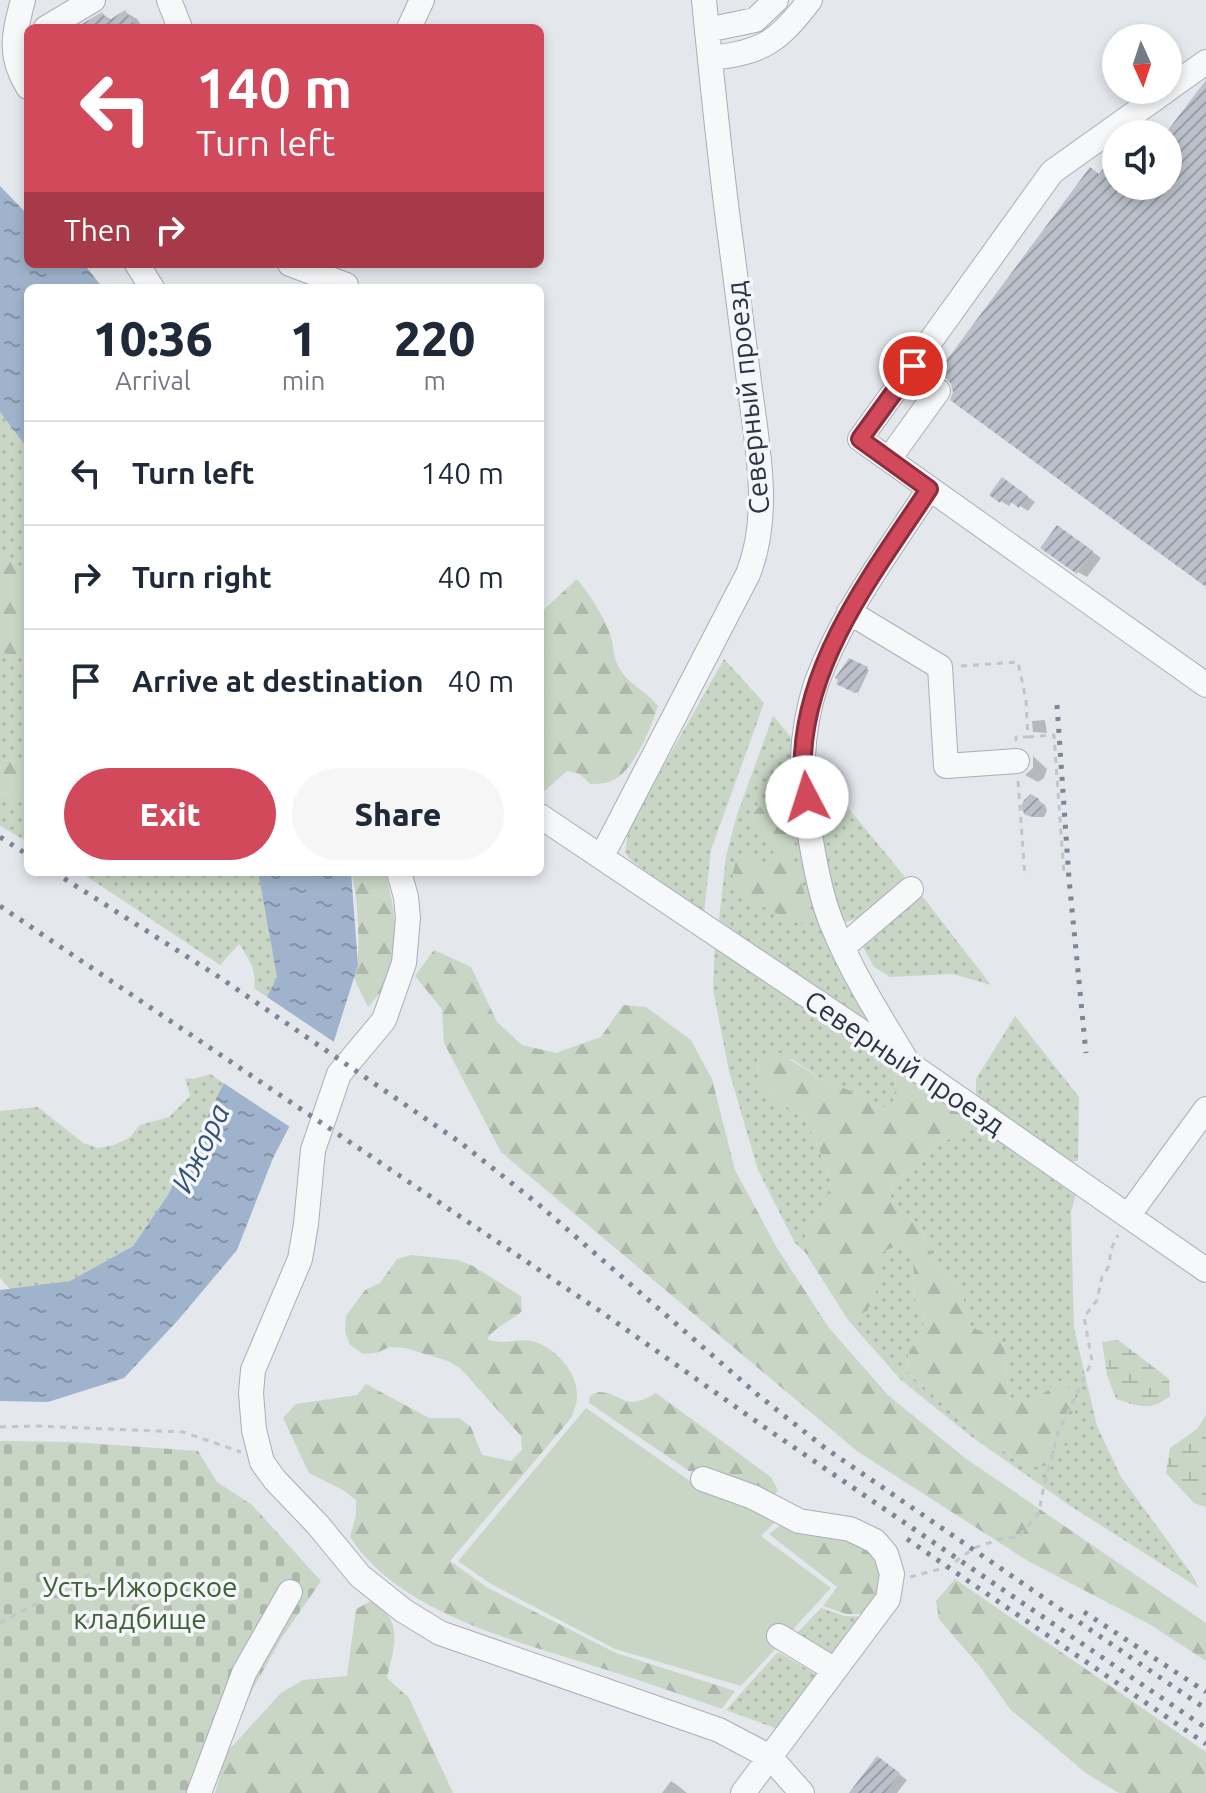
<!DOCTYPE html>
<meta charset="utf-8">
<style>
:root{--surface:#fff;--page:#f6f6f7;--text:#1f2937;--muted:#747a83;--line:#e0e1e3;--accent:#d1495b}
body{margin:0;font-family:Ubuntu,sans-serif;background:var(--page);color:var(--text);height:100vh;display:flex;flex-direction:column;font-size:30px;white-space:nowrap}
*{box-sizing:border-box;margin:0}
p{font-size:26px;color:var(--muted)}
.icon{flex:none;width:44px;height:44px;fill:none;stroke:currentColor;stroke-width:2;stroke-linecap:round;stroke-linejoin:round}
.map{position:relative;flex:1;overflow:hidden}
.sheet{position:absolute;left:24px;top:284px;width:520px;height:592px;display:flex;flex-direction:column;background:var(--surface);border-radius:12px;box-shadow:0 4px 12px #0003}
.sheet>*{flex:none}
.hud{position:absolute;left:24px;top:24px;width:520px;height:244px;border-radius:12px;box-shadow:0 4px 12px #0003;background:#d1495b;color:#fff;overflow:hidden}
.needle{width:52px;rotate:177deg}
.controls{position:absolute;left:1102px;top:24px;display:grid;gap:16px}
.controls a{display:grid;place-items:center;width:80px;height:80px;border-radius:50%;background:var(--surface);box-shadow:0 4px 12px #0003;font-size:40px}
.pin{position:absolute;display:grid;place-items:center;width:68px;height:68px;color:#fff;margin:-34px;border:4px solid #fff;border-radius:50%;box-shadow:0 2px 8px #0007}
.me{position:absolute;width:88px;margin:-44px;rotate:355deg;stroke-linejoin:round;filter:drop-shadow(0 0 6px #0008)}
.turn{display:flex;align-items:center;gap:28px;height:168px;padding:0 40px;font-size:36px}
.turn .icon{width:104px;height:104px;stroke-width:2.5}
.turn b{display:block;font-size:56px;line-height:68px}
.then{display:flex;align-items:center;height:76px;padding:0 40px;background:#0003;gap:16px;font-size:30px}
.eta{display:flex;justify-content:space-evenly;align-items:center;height:136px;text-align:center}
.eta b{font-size:48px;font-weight:800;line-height:56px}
.action{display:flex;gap:16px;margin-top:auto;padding:16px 40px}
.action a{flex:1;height:92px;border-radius:48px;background:var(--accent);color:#fff;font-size:32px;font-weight:800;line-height:92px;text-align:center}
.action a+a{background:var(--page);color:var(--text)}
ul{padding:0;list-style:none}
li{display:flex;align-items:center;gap:24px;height:104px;padding:0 40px;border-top:2px solid var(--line)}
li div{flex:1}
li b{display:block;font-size:30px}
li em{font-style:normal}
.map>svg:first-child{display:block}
.grass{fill:url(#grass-dots)}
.forest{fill:url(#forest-firs)}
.wetland{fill:url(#wetland-marsh)}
.cemetery{fill:url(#cemetery-stones)}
.garden{fill:#c9d6c5}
.water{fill:url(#water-ripples)}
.pier{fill:#e4e7ec}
.shadow{fill:#0003}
.building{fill:url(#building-hatch)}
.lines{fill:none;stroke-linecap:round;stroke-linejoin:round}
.minor-casing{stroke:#a9aeb7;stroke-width:26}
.path{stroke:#c2c5cb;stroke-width:3;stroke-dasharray:6 6;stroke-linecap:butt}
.minor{stroke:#f7f8fa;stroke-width:24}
.rail{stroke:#7d8696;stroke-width:5;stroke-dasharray:4 8;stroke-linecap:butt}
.route-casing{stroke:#882f3b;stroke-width:20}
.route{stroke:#d1495b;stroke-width:14}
.labels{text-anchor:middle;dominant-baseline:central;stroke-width:7;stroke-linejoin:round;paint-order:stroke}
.street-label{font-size:28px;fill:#2b3445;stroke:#f4f6f9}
.park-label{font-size:28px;fill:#3f6138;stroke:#f4f6f9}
.water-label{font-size:30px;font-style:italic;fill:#34527a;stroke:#f4f6f9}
</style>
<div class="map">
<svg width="1206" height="1793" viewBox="0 0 1206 1793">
<defs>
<pattern id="grass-dots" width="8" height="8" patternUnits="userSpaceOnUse" patternTransform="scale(2)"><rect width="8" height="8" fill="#c9d6c5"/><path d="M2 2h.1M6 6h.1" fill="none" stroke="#adb8ab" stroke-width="1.8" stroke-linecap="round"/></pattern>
<pattern id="forest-firs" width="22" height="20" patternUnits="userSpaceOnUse" patternTransform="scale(2)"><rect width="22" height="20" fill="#c9d6c5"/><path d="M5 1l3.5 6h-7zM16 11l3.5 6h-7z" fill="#adb8ab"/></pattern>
<pattern id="wetland-marsh" width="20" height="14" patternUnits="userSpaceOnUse" patternTransform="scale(2)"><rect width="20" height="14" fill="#c9d6c5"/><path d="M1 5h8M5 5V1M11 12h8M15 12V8" fill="none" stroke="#adb8ab"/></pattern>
<pattern id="cemetery-stones" width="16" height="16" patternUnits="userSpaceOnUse" patternTransform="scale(2)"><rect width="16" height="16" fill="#c9d6c5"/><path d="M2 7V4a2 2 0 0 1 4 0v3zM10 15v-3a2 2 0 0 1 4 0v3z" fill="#adb8ab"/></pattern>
<pattern id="water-ripples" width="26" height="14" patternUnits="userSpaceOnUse" patternTransform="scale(2)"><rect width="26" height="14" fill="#9fb4cc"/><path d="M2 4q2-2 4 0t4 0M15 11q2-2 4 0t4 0" fill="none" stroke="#8293a7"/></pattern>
<pattern id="building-hatch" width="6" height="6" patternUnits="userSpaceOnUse" patternTransform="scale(2)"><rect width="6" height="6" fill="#bbc0ca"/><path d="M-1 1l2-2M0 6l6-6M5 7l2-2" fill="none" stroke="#989da6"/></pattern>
</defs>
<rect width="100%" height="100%" fill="#e4e7ec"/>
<path class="grass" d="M0 412 28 449V574L0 550Z
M0 652 28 660V765L0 759Z
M724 659 764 703 711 850 704 913 632 861 625 853 629 827Z
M773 716 794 741 791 759 792 799 798 838 811 893 872 1026 830 1000 719 920 726 856 737 815Z
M812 764 905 877C887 894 867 920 841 923L828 882Z
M0 792 28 804V842L0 826Z
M80 872H258L277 977 267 997 254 988C257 970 249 959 239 944L220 965Z
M919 892 991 985 953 974 890 977 874 967 860 942Z
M715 942 897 1069 893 1107H875L859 1094 823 1080 792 1059 757 1058 758 1078 770 1094 806 1121 816 1140 830 1180 827 1199 805 1233V1252L795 1243 758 1170 729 1071 713 989Z
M1015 1016 1079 1097 1078 1161 1065 1163 976 1094V1079Z
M210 1074 225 1084 168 1195 133 1246 70 1281 11 1290 0 1278V1111L38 1107 83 1143 98 1148 114 1145 129 1138 140 1125 169 1117 190 1096 185 1078 194 1079Z
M981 1125 1076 1194 1071 1212 1074 1328 1097 1426 1121 1477 1191 1573 1199 1588 1069 1505 972 1437 901 1380 848 1320 867 1311 880 1253 899 1245 913 1261 915 1299 925 1317 921 1336 909 1351 906 1371 975 1432 1029 1468 1062 1380 1030 1403 1012 1401C1004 1380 1009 1365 1003 1344L969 1325 964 1307V1288L935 1263 919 1224 903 1213 890 1198 894 1179 913 1172 940 1143Z
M821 1608 845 1616 867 1617 835 1660 796 1634Z
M778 1652 821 1677 778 1729 726 1710Z"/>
<path class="forest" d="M0 550 28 574V660L0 652Z
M577 579C590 595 603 615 610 634 614 645 613 656 618 666 629 686 645 689 658 706 651 728 638 759 621 775 612 783 601 784 590 784L580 774 567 771 540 795V613Z
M0 759 28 765V804L0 792Z
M775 802 782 808 791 827 793 858 808 904 809 923 799 924 743 897C731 886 731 876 736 861L744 855 753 857 770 867 778 861C771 842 729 809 775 802Z
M351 872H385C398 921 406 967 368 1007L354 978C362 956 358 895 351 872Z
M434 950 471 967 497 1022 522 1045 556 1053 601 1037 623 1005 646 1007 691 1040 712 1079 735 1170 777 1248 829 1328 888 1395 965 1458 1206 1623V1661L1151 1625 1028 1561 857 1451 501 1152 444 1043 442 1009 415 976Z
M775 1050 823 1080 859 1094 875 1107H893L897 1069 981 1125 940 1143 913 1172 894 1179 890 1198 903 1213 919 1224 935 1263 964 1288V1307L969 1325 1003 1344C1009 1365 1004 1380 1012 1401L1031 1402 1062 1380 1075 1394 1074 1445 1054 1446 1049 1465 1029 1468 975 1432 906 1371 909 1351 921 1336 925 1317 915 1299 913 1261 899 1245 880 1253 876 1293 867 1311 848 1320 805 1252V1233L827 1199 830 1180 816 1140 806 1121 770 1094 758 1078 757 1058Z
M411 1255 458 1260 473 1266 521 1296 522 1311C510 1322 496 1326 487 1339 505 1346 516 1338 532 1341 555 1347 579 1373 577 1398 577 1404 573 1411 572 1417L450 1561 488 1588 616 1653 735 1691 722 1709C679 1694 637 1679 594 1666 513 1640 398 1612 350 1537L356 1515V1500L343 1490 309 1473 283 1418 296 1404 357 1395 366 1384 429 1418H459L471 1427 482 1455 511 1461 522 1450 521 1436 461 1369 448 1361 405 1348 390 1347 376 1353 363 1354 350 1345 345 1331 346 1316 365 1290 380 1283 397 1259Z
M597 1392C626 1393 622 1413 656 1393L771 1477 778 1490 774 1496 719 1472 689 1471 589 1403 590 1396Z
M784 1522 847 1536 879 1553 881 1597 868 1614H846L823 1606 837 1587 769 1534Z
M955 1579 1206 1752V1793H1119L1087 1774 1010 1709 981 1668 939 1619 936 1601Z
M371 1601C405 1620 394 1647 387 1678L409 1698 453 1793H215L226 1753 281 1693 303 1680 347 1676 356 1609Z"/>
<path class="wetland" d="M1118 1340 1169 1379 1170 1396C1150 1412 1139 1406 1116 1399L1107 1375 1102 1342Z
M1206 1415V1507L1194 1503 1166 1473 1170 1448 1197 1429Z"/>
<path class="cemetery" d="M0 1441 72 1442 198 1451 217 1482 252 1505 321 1581 281 1639 234 1722 211 1793H0Z"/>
<path class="garden" d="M586 1408 690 1481 778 1519 761 1536 831 1588 741 1686 615 1649 491 1584 458 1561Z"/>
<path class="water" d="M0 186 28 215V264H84L103 288H28V449L0 412Z
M258 872H351L358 965 334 1041 273 1158 237 1250 179 1319 124 1378 48 1402 0 1401V1290L70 1281 133 1246 168 1195 277 977Z"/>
<path class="pier" d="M264 995 337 1044 293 1129 222 1082Z"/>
<path class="shadow" d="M125 12 137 19 143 28H79L102 14 112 20Z
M1012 485 1035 502 1028 511 1013 501 1009 506 1001 501Z
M1066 532 1101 558 1087 577 1078 572Z
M850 661 869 670 858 693 839 683Z
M1045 720 1047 733 1033 732 1032 721Z
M1033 756 1047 769 1044 778 1038 782 1025 775 1033 768Z
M1031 796 1045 805 1047 811 1044 817H1032L1026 813Z
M886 1764 907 1780 897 1793H861Z
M671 1781 677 1785 687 1793H662Z"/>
<path class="building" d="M125 10 137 28H75L102 12 108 21Z
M1206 80V587L950 400 953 392 951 384 946 378 934 377 1090 167 1099 174 1116 151V186H1168V130Z
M1002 477 1028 496 1019 508 1004 497 1000 503 989 495Z
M1057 525 1093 551 1077 574 1040 548Z
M849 658 868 667 855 693 836 684 838 680 835 678Z
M1031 794 1039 799 1042 807 1038 815 1034 817 1025 815 1021 807 1024 800Z
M877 1756 900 1773 885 1793H849Z"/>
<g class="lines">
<defs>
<path id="minor" d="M23 0C14 34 8 55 28 87
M169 0 180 28
M46 28 93 0
M409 28 422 0
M707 30 755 20 776 0
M710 58C762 53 778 42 810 0
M1168 89 1206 62
M1167 90 1052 172 860 439 1206 685
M137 264 152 288
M290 264 346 285
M889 459 938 391
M849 612 940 667 946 766 1017 761
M540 816 908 1063 1206 1270
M602 856 748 574C772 514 757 445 749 382 743 335 737 289 731 243 720 162 712 81 704 0
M399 872 406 897 408 918 404 963 384 1020 339 1074 313 1150 306 1224 300 1259 253 1370 251 1393 254 1430 262 1462 275 1480 318 1525 360 1576 404 1611 440 1633 719 1730 770 1757 802 1793
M843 947 911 889
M905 1058C878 1014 851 971 832 924 816 886 802 798 803 756 804 733 809 706 816 684 842 613 888 552 929 489
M1128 1216 1206 1109
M703 1479 753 1497 799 1521 850 1529 875 1541 886 1554 892 1574 888 1599 743 1793
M779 1636 835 1670
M199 1793 244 1673 290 1592"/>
</defs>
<use href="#minor" class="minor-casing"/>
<path class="path" d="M961 666 1018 662 1026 700 1028 737H1016V741
M1028 737 1054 735 1064 875
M1018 781 1025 877
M0 1427 37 1426 183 1432 241 1452
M910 1577 948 1567 974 1548 1003 1538 1018 1537 1040 1512 1041 1499 1058 1433 1092 1361 1084 1317 1097 1300 1102 1277 1109 1266 1111 1249 1118 1235
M0 1623 92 1573"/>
<use href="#minor" class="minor"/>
<path class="rail" d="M1057 705 1069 879 1086 1053
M0 837 28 855
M54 872 219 977 461 1143 538 1204 758 1395 825 1448 1206 1709
M0 906 600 1311 767 1429 1206 1728
M907 1539 1206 1744
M1084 1612 1206 1692"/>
</g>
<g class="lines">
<defs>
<path id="route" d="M807 797C805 783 802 768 803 754 809 654 876 570 929 489L860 439 913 366"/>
</defs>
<use href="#route" class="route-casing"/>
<use href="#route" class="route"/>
</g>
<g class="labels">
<g class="street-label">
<text transform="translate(747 398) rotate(-96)">Северный проезд</text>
<text transform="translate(905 1062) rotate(34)">Северный проезд</text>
</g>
<g class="park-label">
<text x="140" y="1586">Усть-Ижорское<tspan x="140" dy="32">кладбище</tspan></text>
</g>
<g class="water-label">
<text transform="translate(200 1148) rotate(-64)">Ижора</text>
</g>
</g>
</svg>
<div class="controls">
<a><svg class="needle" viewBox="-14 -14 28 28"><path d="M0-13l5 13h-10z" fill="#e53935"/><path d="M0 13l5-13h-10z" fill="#747a83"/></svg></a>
<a><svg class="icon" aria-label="sound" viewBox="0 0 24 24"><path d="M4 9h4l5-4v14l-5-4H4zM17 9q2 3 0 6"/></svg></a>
</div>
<div class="pin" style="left:913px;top:366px;background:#d93025"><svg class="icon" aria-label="arrive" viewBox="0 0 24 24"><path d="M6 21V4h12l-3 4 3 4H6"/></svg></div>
<svg class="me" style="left:807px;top:797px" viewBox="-20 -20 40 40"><circle r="19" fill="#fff"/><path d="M0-13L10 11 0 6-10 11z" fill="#d1495b"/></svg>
<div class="hud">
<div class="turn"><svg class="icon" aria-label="left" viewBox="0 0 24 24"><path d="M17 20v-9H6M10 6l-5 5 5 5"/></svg><div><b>140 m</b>Turn left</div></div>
<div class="then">Then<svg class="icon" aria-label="right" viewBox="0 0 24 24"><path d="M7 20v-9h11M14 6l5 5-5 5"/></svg></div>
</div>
<section class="sheet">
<div class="eta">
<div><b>10:36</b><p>Arrival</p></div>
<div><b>1</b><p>min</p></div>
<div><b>220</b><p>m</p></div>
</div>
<ul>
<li><svg class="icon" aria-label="left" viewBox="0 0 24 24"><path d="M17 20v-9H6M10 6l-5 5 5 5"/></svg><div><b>Turn left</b></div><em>140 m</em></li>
<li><svg class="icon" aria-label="right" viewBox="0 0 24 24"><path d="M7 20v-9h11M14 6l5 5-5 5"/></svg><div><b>Turn right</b></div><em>40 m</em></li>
<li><svg class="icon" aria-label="arrive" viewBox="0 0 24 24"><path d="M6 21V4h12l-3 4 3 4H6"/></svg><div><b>Arrive at destination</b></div><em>40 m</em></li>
</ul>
<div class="action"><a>Exit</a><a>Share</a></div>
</section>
</div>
